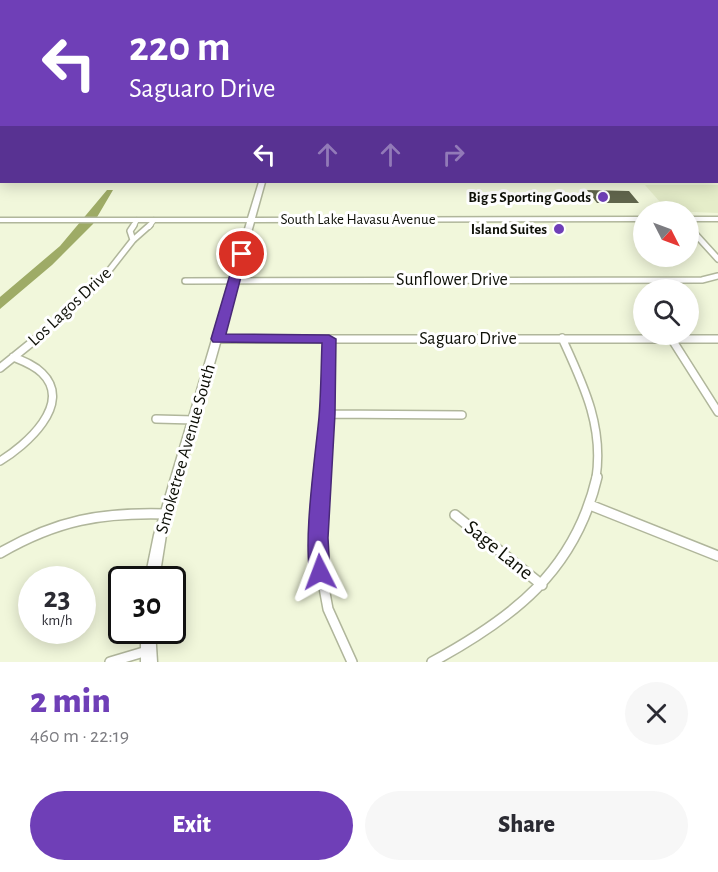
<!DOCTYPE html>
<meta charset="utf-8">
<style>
:root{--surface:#fff;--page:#f7f7f7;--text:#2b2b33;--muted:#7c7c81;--accent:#6f3fb7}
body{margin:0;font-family:"Alegreya Sans",sans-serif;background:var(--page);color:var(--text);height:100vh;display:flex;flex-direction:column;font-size:22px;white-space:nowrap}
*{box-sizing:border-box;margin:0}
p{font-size:20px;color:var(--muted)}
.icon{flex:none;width:33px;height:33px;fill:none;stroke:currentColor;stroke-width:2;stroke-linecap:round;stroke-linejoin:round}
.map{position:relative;height:662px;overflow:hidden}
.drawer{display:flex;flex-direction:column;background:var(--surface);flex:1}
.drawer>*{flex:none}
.banner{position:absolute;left:0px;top:0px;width:718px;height:183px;box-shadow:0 3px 15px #0003;background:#6f3fb7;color:#fff;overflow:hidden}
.needle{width:39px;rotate:132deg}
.controls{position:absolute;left:633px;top:201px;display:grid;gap:12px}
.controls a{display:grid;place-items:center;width:66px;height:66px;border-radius:50%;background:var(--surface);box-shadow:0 3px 15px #0003;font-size:30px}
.speed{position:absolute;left:18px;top:566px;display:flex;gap:12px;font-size:30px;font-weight:700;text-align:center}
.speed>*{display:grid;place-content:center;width:78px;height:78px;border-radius:50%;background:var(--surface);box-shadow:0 3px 15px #0003;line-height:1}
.speed small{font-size:15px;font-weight:400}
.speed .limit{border:3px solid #111;border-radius:9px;background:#fff;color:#111}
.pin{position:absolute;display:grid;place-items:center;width:51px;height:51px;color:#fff;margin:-26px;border:3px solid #fff;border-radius:50%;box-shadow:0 2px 6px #0007}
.me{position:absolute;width:66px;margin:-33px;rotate:357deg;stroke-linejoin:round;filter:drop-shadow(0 0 4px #0008)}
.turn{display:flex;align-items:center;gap:21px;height:126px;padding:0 30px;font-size:27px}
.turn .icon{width:78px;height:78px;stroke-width:2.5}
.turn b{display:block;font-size:42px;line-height:51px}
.lanes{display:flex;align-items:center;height:57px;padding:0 30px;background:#0003;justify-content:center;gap:30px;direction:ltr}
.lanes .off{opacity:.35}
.round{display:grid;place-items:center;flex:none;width:63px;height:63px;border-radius:32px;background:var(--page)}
.overview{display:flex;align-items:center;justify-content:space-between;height:102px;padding:0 30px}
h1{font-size:36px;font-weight:800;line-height:45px;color:var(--accent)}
.cta{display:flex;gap:12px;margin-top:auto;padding:12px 30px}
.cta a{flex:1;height:69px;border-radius:36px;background:var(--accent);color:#fff;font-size:24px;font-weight:800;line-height:69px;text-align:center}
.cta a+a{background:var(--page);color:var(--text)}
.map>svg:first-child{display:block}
.built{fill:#e5edc9}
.water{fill:#9eab66}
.building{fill:#60654c}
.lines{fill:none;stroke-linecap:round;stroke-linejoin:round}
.street-far3-casing{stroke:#b0b69b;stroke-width:6}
.street-far2-casing{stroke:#b0b69b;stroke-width:8}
.street-far1-casing{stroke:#b0b69b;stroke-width:10}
.street-casing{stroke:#b0b69b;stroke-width:12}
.secondary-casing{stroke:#b0b69b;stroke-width:3}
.highway-casing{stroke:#b0b69b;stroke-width:3}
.street-far3{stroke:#fff;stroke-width:4}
.street-far2{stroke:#fff;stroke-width:5}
.street-far1{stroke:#fff;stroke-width:7}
.street{stroke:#fff;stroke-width:9}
.secondary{fill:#fff;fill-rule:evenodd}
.highway{fill:#fff;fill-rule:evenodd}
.route{fill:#6f3fb7;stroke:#482977;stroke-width:1.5}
.poi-dot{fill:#6f3fb7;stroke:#fff;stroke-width:2}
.labels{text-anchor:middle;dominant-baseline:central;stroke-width:6;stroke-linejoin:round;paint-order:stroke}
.far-poi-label{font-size:15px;font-weight:bold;fill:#0e1007;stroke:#fff;text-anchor:end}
.far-street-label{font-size:15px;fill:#0e1007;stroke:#fff}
.street-label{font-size:18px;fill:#0e1007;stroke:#fff}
.near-street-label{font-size:21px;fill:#0e1007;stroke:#fff}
</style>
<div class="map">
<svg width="718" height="662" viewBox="0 0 718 662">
<rect width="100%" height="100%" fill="#f1f7db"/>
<path class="built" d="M645 185H718V213L668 211Z"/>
<path class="water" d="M107 190H113L93 224 52 265 0 309V297L60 246Z"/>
<path class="building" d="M587 190 629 191 639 203H597Z
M490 193H511L516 203H493Z"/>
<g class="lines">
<defs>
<path id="street-far3" d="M133 227 137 220
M149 227 154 220"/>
<path id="street-far2" d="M688 226 718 259
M133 240 130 231 134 225
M185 281 702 280 718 276
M39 336 97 286 133 240 150 225"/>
<path id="street-far1" d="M562 338C583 384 604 426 596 478
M671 338 718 412
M218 339H718
M0 368 41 335
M327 414 462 415
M156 419 194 420
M0 461C25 446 74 404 42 373 34 365 23 361 13 357
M323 478 329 339"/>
<path id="street" d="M323 477 318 555 328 609 352 662
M590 505 718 556
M455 515 542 585
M0 553C57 520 102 512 167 514
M110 662 147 651
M432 662C513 618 575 571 597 477"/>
<path id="secondary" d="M717 79H718V81H717Z
M259 182H265L255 218 644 217V221L254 222 166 535 159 579H145L154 535 247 222H0V218H248Z
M688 217H718V221H688Z
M141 630H155L157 662H141Z"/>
<path id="highway" d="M0 172H2V176H0Z
M717 172H718V176H717Z"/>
</defs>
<use href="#street-far3" class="street-far3-casing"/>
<use href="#street-far2" class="street-far2-casing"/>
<use href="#street-far1" class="street-far1-casing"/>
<use href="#street" class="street-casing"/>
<use href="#secondary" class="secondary-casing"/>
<use href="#highway" class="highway-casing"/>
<use href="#street-far3" class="street-far3"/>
<use href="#street-far2" class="street-far2"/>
<use href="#street-far1" class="street-far1"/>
<use href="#street" class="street"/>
<use href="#secondary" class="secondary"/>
<use href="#highway" class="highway"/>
</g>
<linearGradient id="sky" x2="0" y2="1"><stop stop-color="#8ab0b4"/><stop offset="0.46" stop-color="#f9fbef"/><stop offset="1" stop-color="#f9fbef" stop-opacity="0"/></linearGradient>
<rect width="718" height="169" fill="url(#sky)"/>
<path class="route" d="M242 251 247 254 226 334 329 335 336 339 335 414 328 538 330 572 327 579 320 582 312 579C301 553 316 451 319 417 321 393 321 368 322 343L213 342 211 339 236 254Z"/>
<g class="poi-dot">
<circle cx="603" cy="197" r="6"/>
<circle cx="559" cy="229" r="6"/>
</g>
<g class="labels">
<g class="far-poi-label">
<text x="591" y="197">Big 5 Sporting Goods</text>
<text x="547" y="229">Island Suites</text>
</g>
<g class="far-street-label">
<text x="358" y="219">South Lake Havasu Avenue</text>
</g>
<g class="street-label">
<text x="452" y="280">Sunflower Drive</text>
<text transform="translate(70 307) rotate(-43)">Los Lagos Drive</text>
<text x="468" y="339">Saguaro Drive</text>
<text transform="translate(186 449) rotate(-74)">Smoketree Avenue South</text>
</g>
<g class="near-street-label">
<text transform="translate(499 550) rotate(39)">Sage Lane</text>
</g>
</g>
</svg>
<div class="controls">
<a><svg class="needle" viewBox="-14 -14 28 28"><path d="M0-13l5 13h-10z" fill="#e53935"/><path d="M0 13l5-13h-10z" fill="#7c7c81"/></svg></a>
<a><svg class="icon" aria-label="search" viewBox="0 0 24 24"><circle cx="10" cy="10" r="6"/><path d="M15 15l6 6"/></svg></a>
</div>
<div class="speed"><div>23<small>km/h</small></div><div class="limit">30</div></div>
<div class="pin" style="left:242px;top:254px;background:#d93025"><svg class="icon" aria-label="arrive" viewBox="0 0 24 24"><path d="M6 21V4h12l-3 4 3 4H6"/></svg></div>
<svg class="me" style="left:320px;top:572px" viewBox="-20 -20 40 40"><path d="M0-17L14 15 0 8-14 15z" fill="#6f3fb7" stroke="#fff" stroke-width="4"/></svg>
<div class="banner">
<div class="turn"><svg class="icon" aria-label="left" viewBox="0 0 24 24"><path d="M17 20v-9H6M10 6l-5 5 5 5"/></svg><div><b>220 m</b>Saguaro Drive</div></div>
<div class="lanes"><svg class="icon" aria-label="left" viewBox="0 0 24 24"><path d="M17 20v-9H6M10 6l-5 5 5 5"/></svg><svg class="icon off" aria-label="ahead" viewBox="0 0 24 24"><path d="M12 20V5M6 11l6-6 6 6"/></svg><svg class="icon off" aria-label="ahead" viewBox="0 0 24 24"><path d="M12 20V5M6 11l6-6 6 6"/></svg><svg class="icon off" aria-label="right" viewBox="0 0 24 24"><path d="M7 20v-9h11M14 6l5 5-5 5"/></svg></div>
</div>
</div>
<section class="drawer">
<div class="overview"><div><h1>2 min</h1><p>460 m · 22:19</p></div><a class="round"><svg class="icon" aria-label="close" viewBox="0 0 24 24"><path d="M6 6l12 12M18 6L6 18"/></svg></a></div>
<div class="cta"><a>Exit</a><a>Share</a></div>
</section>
